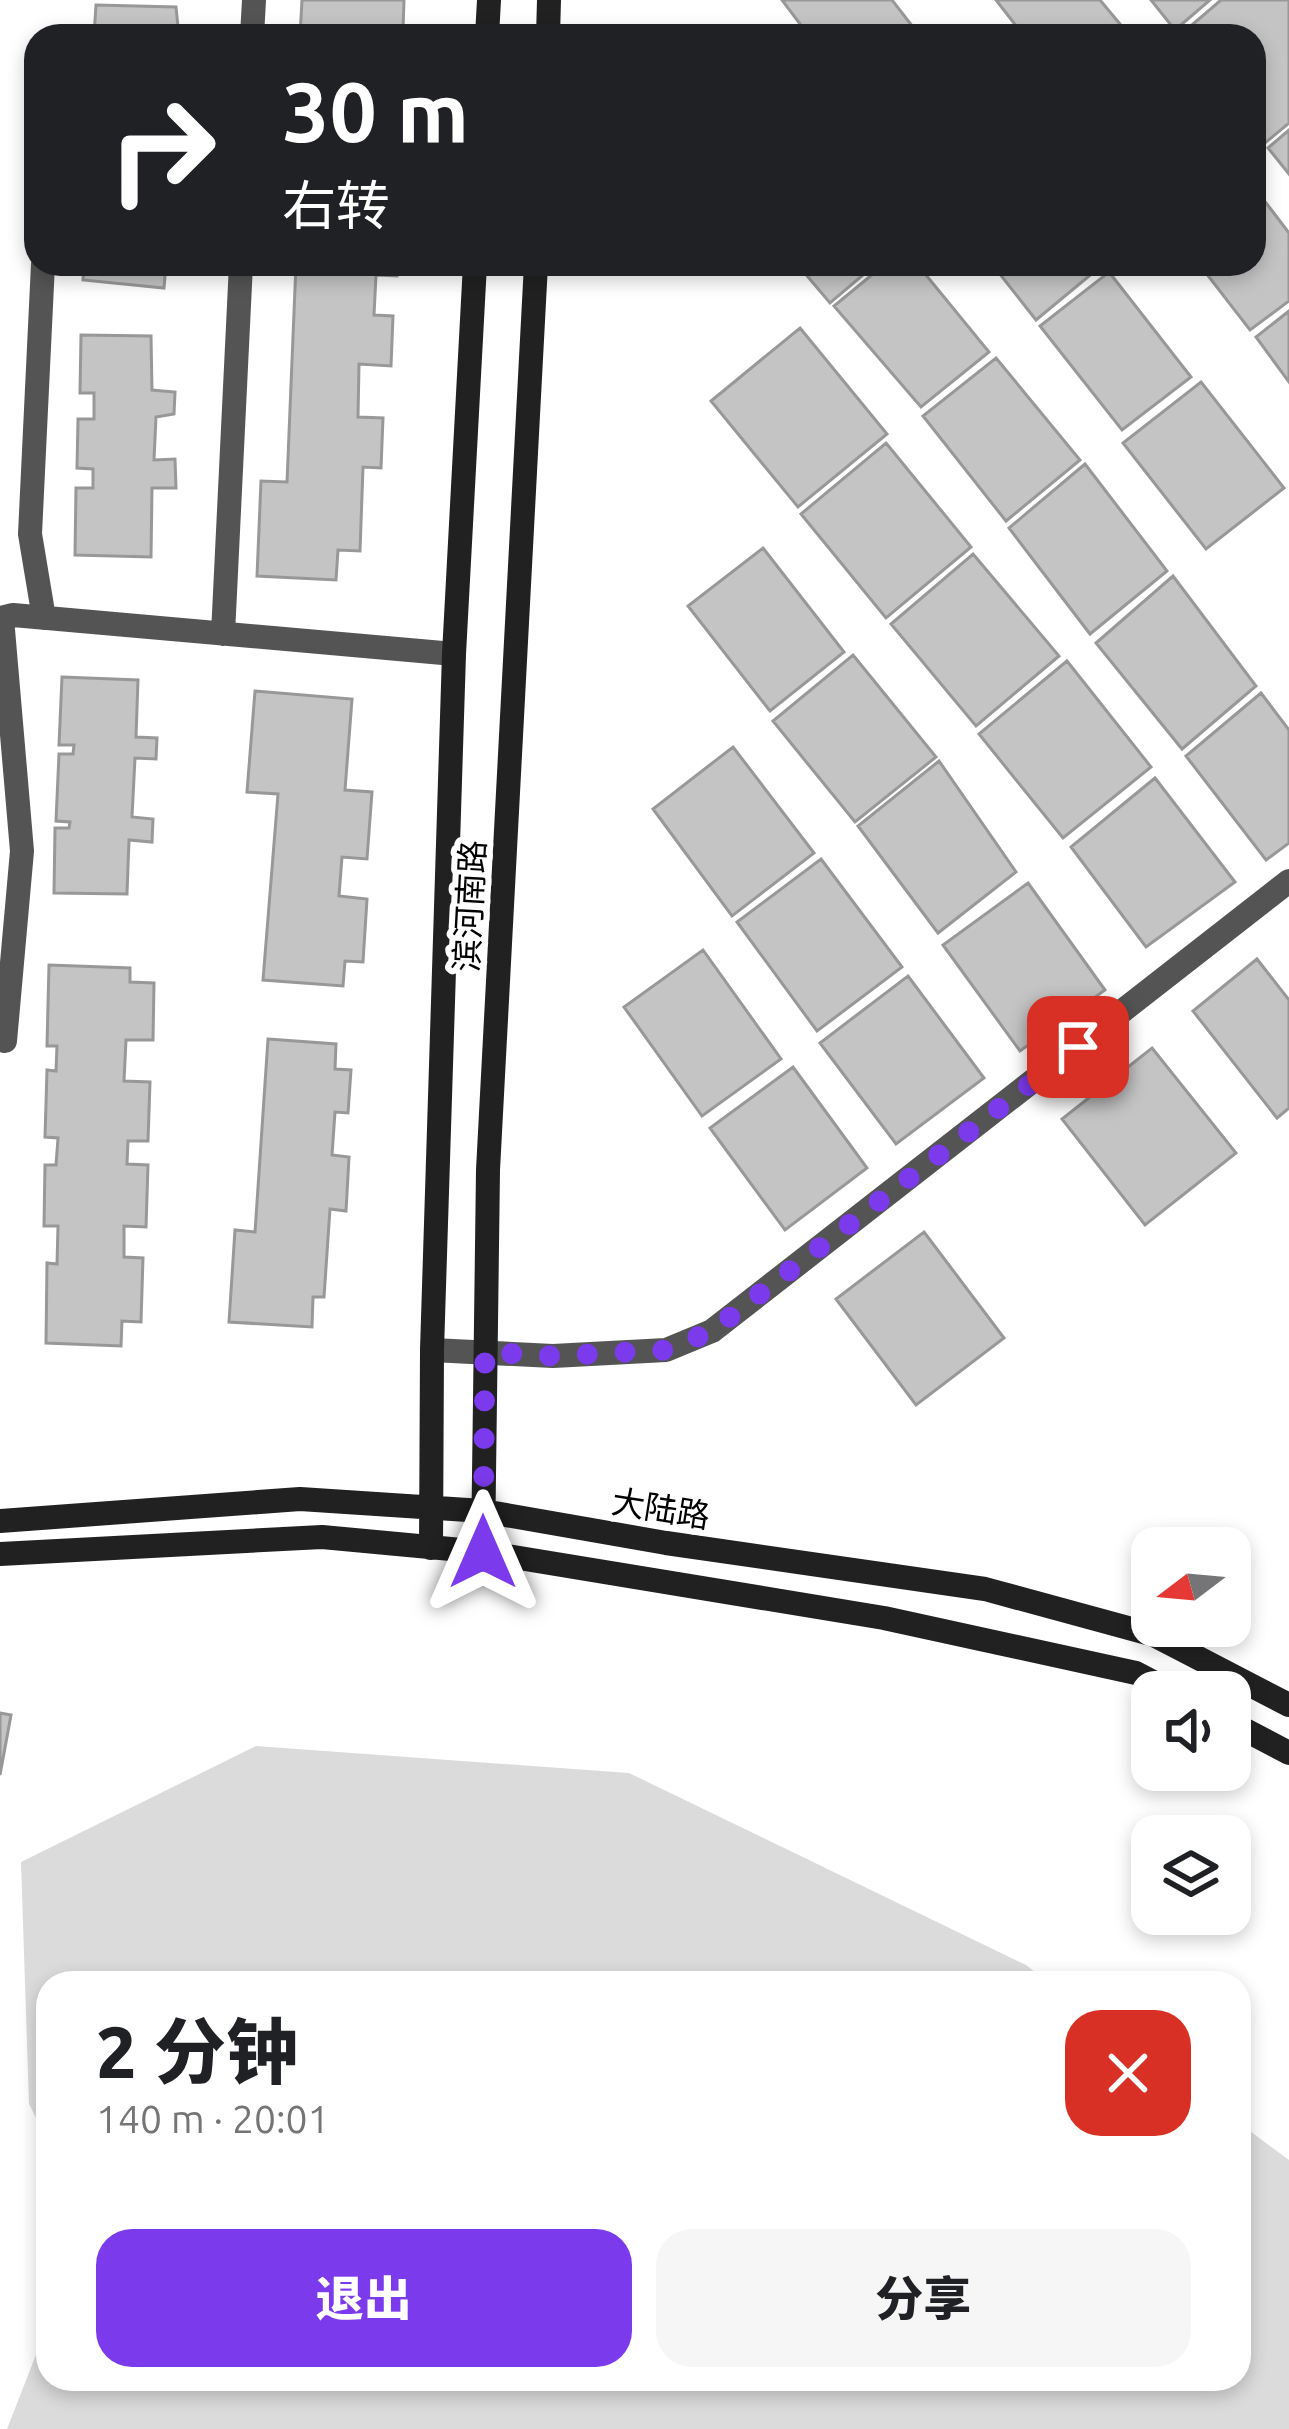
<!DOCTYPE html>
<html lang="zh">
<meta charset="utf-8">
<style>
:root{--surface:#fff;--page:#f6f6f6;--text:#202124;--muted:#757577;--accent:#7c3aed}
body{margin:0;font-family:Ubuntu,"Noto Sans SC",sans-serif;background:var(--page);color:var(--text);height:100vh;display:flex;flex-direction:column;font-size:45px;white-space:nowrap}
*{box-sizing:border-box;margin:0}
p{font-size:39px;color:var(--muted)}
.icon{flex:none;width:66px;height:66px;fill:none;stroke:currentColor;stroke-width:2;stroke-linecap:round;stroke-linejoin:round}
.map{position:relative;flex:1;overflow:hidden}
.side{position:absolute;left:36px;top:1971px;width:1215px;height:420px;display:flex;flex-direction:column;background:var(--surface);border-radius:36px;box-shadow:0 6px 18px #0003}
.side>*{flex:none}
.hud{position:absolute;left:24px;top:24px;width:1242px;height:252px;border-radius:36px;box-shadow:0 6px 18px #0003;background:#202124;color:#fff;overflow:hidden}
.needle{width:78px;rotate:254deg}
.tools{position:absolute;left:1131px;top:1527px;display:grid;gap:24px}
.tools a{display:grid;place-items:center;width:120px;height:120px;border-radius:24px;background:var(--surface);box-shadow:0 6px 18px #0003;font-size:60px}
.pin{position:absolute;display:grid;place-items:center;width:102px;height:102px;color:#fff;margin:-51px;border-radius:24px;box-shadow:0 6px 18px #0006}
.me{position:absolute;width:132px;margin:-66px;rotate:0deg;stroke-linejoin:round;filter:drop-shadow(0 0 9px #0008)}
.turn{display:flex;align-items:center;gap:42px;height:252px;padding:0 60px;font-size:54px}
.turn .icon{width:156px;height:156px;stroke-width:2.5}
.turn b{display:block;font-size:84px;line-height:102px}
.round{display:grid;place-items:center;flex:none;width:126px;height:126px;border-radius:36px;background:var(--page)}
.headline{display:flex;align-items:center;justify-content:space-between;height:204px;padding:0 60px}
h1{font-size:72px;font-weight:800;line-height:90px}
.action{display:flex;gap:24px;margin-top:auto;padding:24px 60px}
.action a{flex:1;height:138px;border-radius:36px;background:var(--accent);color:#fff;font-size:48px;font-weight:800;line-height:138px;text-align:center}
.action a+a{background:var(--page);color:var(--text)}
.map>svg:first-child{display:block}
.green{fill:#dbdbdb}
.building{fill:#c4c4c4;stroke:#989898;stroke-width:3}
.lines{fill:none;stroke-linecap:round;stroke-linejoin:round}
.lane{stroke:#545454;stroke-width:24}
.street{stroke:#545454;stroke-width:24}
.secondary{stroke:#212121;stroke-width:24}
.route{stroke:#7c3aed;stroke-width:21;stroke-dasharray:0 37.8}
.labels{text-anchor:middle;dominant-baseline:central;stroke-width:12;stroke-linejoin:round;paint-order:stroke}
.street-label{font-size:33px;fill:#000;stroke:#fff}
</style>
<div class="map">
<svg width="1289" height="2429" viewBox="0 0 1289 2429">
<rect width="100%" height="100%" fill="#fff"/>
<path class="green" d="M256 1746 629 1773 1026 1965 1049 1983H48V2142L29 2104 21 1862Z
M1239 2123 1289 2160V2429H7L48 2324V2379H1239Z"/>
<path class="building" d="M302 0H404L403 30 380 29 379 36H300Z
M782 0H892L920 36H809Z
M996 0H1100L1130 36H1024Z
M1151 0H1210L1175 30Z
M1221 0H1289V123L1265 143 1254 130V36H1179Z
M96 5 176 7 178 27 194 28 193 36H94Z
M1289 130V174L1268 148Z
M1254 187 1289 233V301L1250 330 1199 264H1254Z
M84 264H166L164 288 83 280Z
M296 264H398L397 276 376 275 374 315 393 316 391 366 359 364 358 417 383 418 381 468 363 467 360 551 338 550 336 580 257 576 261 481 287 482Z
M797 264H876L830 303Z
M885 264H917L989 352 921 407 834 306Z
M992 264H1098L1100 267 1036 320Z
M1109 272 1191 377 1122 430 1040 326Z
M1289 311V382L1256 337Z
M800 328 887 434 798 507 711 401Z
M81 335 151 336 152 390 175 392 174 414 156 417 154 460 175 459 176 488H152L151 557 75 555 76 488H93V469L77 468 78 419H94V393H80Z
M996 358 1080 460 1006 521 923 416Z
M1201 382 1284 488 1206 549 1123 443Z
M886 443 971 547 886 618 801 514Z
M1085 464 1167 571 1090 634 1009 528Z
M763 548 844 652 770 711 688 606Z
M973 554 1059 656 976 726 891 624Z
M1173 576 1256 686 1182 749 1096 643Z
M853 655 936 757 855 822 773 721Z
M1067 661 1151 767 1063 838 979 734Z
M62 677 138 680 136 737 157 738 156 759 135 758 132 817 153 819 152 842 129 840 127 894 54 893 55 828H69L70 822 56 821 59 754H73L74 745H59Z
M255 691 352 699 345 790 372 792 367 859 342 857 339 896 367 899 363 962 345 961 343 986 263 980 278 794 247 792Z
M1261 693 1289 730V843L1266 860 1186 756Z
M733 747 814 853 732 916 653 809Z
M939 761 1016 872 938 933 858 826Z
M1155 778 1235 882 1146 947 1071 847Z
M821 859 902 967 817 1031 737 922Z
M1028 883 1105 990 1020 1051 943 945Z
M703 950 781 1059 702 1116 624 1007Z
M1257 959 1289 1000V1108L1277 1118 1193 1011Z
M49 965 130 968V982L154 983 153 1040H126L124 1081 150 1082 148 1141H128L127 1164 148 1165 146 1227 124 1226V1257L143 1258 141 1322 122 1321 121 1346 46 1343 47 1263 57 1264 58 1226H44L45 1165H56L58 1138 45 1137 47 1070 56 1071 57 1046H47Z
M908 976 984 1078 896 1144 820 1043Z
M268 1039 336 1044 335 1069 351 1070 348 1113 335 1112 332 1155 349 1157 346 1211 330 1209 324 1297H313L312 1327 229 1322 235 1230 255 1232Z
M1152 1048 1236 1153 1145 1225 1062 1119Z
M793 1067 867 1168 785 1230 710 1128Z
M924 1232 1004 1338 916 1405 836 1299Z
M0 1713 11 1715 0 1775Z"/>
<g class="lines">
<path class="lane" d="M432 1350 553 1356 666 1350 712 1331 1289 881"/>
<path class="street" d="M252 36 254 0
M43 264 30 534 44 618
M0 618 13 615 454 654
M2 618 22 851 5 1041
M223 634 241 264"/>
<path class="secondary" d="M487 36 489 0
M548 36 549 0
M0 1521 300 1499 483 1511 666 1543 985 1589 1154 1635 1289 1705
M431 1548 432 1350 454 654 475 264
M483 1552 488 1170 536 264
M0 1554 322 1537 483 1552 884 1618 1136 1673 1172 1692
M1230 1722 1289 1753"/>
</g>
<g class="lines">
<path class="route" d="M483 1552 485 1352 553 1356 666 1350 712 1331 1078 1047"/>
</g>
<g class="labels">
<g class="street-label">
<text transform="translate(469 906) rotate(-87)">滨河南路</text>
<text transform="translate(661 1508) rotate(9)">大陆路</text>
</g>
</g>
</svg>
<div class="tools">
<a><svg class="needle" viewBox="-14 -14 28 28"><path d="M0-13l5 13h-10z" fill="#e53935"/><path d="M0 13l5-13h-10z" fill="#757577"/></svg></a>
<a><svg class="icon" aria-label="sound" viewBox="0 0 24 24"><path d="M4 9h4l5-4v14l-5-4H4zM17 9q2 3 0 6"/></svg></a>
<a><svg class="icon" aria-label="layers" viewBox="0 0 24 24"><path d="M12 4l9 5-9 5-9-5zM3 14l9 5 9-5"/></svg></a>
</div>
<div class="pin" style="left:1078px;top:1047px;background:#d93025"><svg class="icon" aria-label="arrive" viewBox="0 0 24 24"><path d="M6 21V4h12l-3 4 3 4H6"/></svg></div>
<svg class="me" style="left:483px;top:1552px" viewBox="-20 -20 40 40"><path d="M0-17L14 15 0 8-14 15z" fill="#7c3aed" stroke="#fff" stroke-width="4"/></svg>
<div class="hud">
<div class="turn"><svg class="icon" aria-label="right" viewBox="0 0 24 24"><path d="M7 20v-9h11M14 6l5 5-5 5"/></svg><div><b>30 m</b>右转</div></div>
</div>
<section class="side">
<div class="headline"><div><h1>2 分钟</h1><p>140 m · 20:01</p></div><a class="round" style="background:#d93025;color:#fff"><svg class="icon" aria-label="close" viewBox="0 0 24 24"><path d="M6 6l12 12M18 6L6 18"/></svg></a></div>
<div class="action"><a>退出</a><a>分享</a></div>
</section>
</div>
